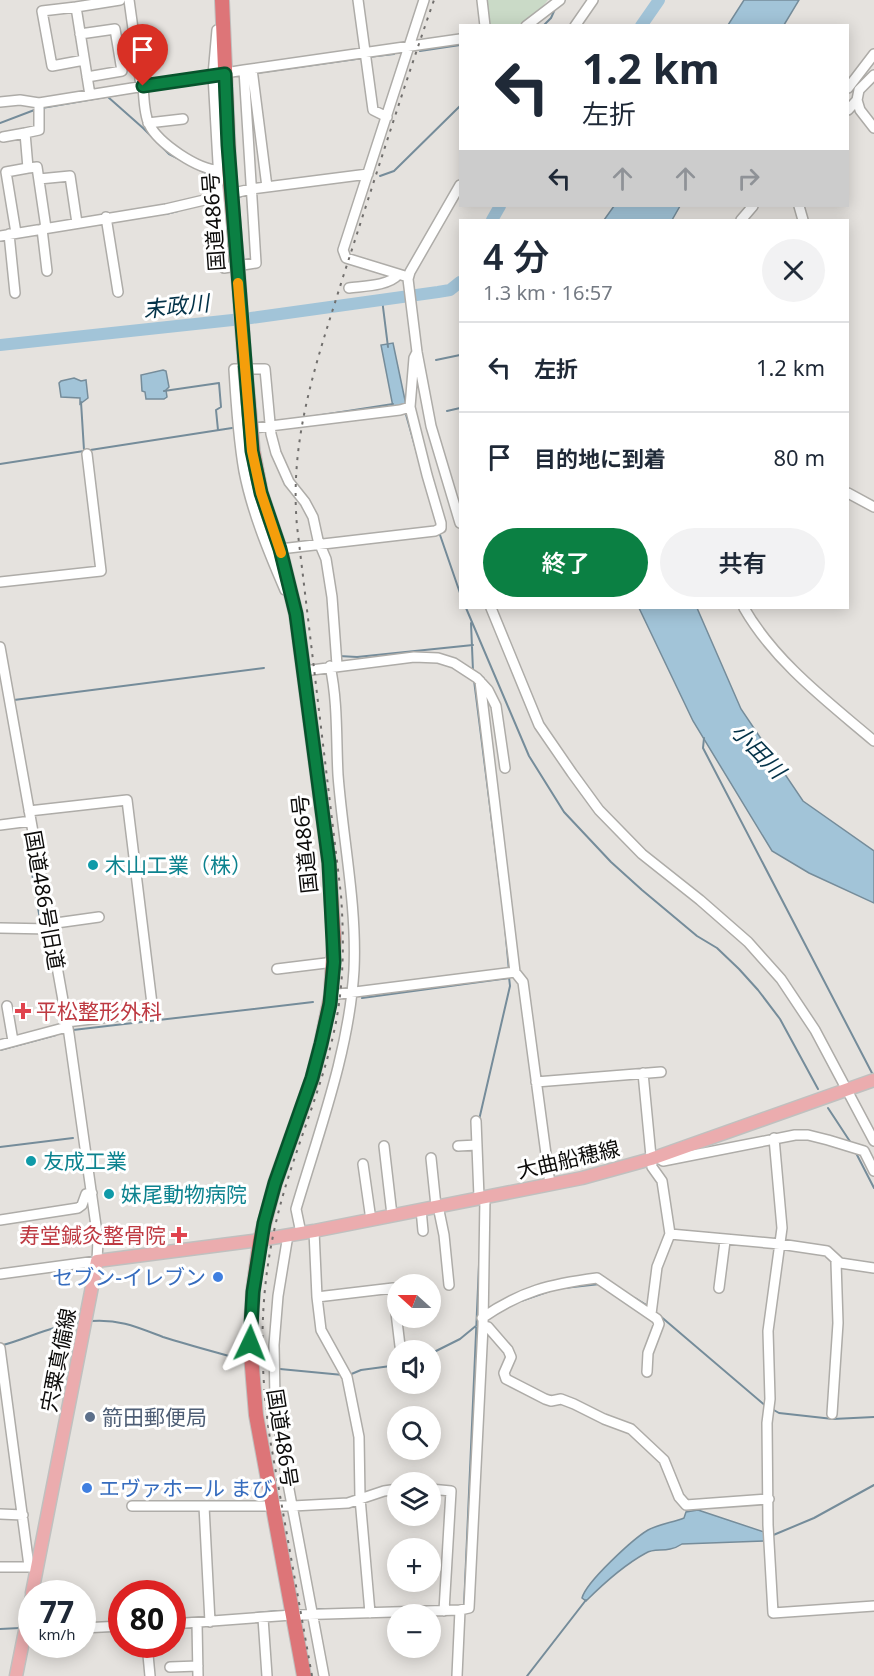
<!DOCTYPE html>
<html lang="ja">
<meta charset="utf-8">
<style>
:root{--surface:#fff;--page:#f2f2f3;--text:#1f2937;--muted:#747a83;--line:#e0e1e3;--accent:#0b8043}
body{margin:0;font-family:"Noto Sans","Noto Sans JP",sans-serif;background:var(--page);color:var(--text);height:100vh;display:flex;flex-direction:column;font-size:22px;white-space:nowrap}
*{box-sizing:border-box;margin:0}
p{font-size:20px;color:var(--muted)}
.icon{flex:none;width:33px;height:33px;fill:none;stroke:currentColor;stroke-width:2;stroke-linecap:round;stroke-linejoin:round}
.map{position:relative;flex:1;overflow:hidden}
.side{position:absolute;left:459px;top:219px;width:390px;height:390px;display:flex;flex-direction:column;background:var(--surface);border-radius:0px;box-shadow:0 3px 15px #0003}
.side>*{flex:none}
.guide{position:absolute;left:459px;top:24px;width:390px;height:183px;border-radius:0px;box-shadow:0 3px 15px #0003;background:#fff;color:var(--text);overflow:hidden}
.needle{width:39px;rotate:291deg}
.tools{position:absolute;left:387px;top:1274px;display:grid;gap:12px}
.tools a{display:grid;place-items:center;width:54px;height:54px;border-radius:50%;background:var(--surface);box-shadow:0 3px 15px #0003;font-size:30px}
.speed{position:absolute;left:18px;top:1580px;display:flex;gap:12px;font-size:30px;font-weight:700;text-align:center}
.speed>*{display:grid;place-content:center;width:78px;height:78px;border-radius:50%;background:var(--surface);box-shadow:0 3px 15px #0003;line-height:1}
.speed small{font-size:15px;font-weight:400}
.speed .limit{border:9px solid #d22;background:#fff;color:#111}
.pin{position:absolute;display:grid;place-items:center;width:51px;height:51px;color:#fff;margin:-62px -26px;border-radius:50% 50% 50% 0;rotate:-45deg;box-shadow:0 0 6px #0007}
.pin .icon{rotate:45deg}
.me{position:absolute;width:66px;margin:-33px;rotate:2deg;stroke-linejoin:round;filter:drop-shadow(0 0 4px #0008)}
.turn{display:flex;align-items:center;gap:21px;height:126px;padding:0 24px;font-size:27px}
.turn .icon{width:78px;height:78px;stroke-width:2.5}
.turn b{display:block;font-size:42px;line-height:51px}
.lanes{display:flex;align-items:center;height:57px;padding:0 24px;background:#0003;justify-content:center;gap:30px;direction:ltr}
.lanes .off{opacity:.35}
.round{display:grid;place-items:center;flex:none;width:63px;height:63px;border-radius:32px;background:var(--page)}
.head{display:flex;align-items:center;justify-content:space-between;height:102px;padding:0 24px}
h1{font-size:36px;font-weight:600;line-height:45px}
.action{display:flex;gap:12px;margin-top:auto;padding:12px 24px}
.action a{flex:1;height:69px;border-radius:36px;background:var(--accent);color:#fff;font-size:24px;font-weight:600;line-height:69px;text-align:center}
.action a+a{background:var(--page);color:var(--text)}
ul{padding:0;list-style:none}
li{display:flex;align-items:center;gap:18px;height:90px;padding:0 24px;border-top:2px solid var(--line)}
li div{flex:1}
li b{display:block;font-size:22px}
li em{font-style:normal}
.map>svg:first-child{display:block}
.green{fill:#cadac7}
.water{fill:#a2c4d8;stroke:#758c9a;stroke-width:1.5}
.lines{fill:none;stroke-linecap:round;stroke-linejoin:round}
.stream{stroke:#758c9a;stroke-width:2}
.river{stroke:#a2c4d8;stroke-width:12}
.minor-casing{stroke:#aeaca8;stroke-width:12}
.major-casing{stroke:#c0c0bf;stroke-width:15}
.highway-casing{stroke:#c0c0bf;stroke-width:16}
.minor{stroke:#fff;stroke-width:9}
.major{stroke:#ebacae;stroke-width:12}
.highway{stroke:#dd7578;stroke-width:14}
.rail{stroke:#716f6d;stroke-width:2;stroke-dasharray:3 6;stroke-linecap:butt}
.highway-bridge-casing{stroke:#c0c0bf;stroke-width:16;stroke-linecap:butt}
.highway-bridge{stroke:#dd7578;stroke-width:14}
.route-casing{stroke:#07532c;stroke-width:15}
.route{stroke:#0b8043;stroke-width:10}
.slow{stroke:#f59e0b;stroke-width:10}
.culture-dot{fill:#0f9aa8;stroke:#fff;stroke-width:2}
.health-dot{fill:#e0444e;stroke:#fff;stroke-width:2}
.shop-dot{fill:#3f7fe0;stroke:#fff;stroke-width:2}
.service-dot{fill:#5c6f8a;stroke:#fff;stroke-width:2}
.labels{text-anchor:middle;dominant-baseline:central;stroke-width:6;stroke-linejoin:round;paint-order:stroke}
.street-label{font-size:21px;fill:#0c0b0a;stroke:#fff}
.culture-label{font-size:21px;fill:#0d838f;stroke:#fff;text-anchor:start}
.health-label{font-size:21px;fill:#be3a42;stroke:#fff;text-anchor:start}
.shop-label{font-size:21px;fill:#366cbe;stroke:#fff;text-anchor:end}
.service-label{font-size:21px;fill:#4e5e75;stroke:#fff;text-anchor:start}
.water-label{font-size:22px;font-style:italic;fill:#033248;stroke:#fff}
</style>
<div class="map">
<svg width="874" height="1676" viewBox="0 0 874 1676">
<rect width="100%" height="100%" fill="#e5e2de"/>
<path class="green" d="M486 0H548C525 26 524 26 490 25Z"/>
<path class="water" d="M744 0H799L784 25H728Z
M614 206H680L672 220H604Z
M393 343 406 405 393 407 381 345Z
M163 370 166 371 169 387 166 390 167 397 164 399H146L145 392 142 391 141 375Z
M74 378 81 381 86 380 88 398 80 404V398L61 397 59 383 61 381Z
M639 608H697L741 709 803 801 874 851V903L809 873 772 851 693 721Z
M698 1510 767 1533 765 1541 682 1544C667 1554 656 1547 646 1553 624 1565 603 1584 586 1601L582 1598C586 1582 633 1539 648 1530 656 1525 674 1522 684 1518L686 1512Z"/>
<g class="lines">
<path class="stream" d="M543 26 551 18 555 9
M420 51 460 45
M368 57 394 54
M256 73 363 58
M196 82 206 81
M108 97 143 128 169 154 183 161
M42 108 140 91
M0 123 37 109
M198 169 215 178
M380 176 394 171 460 106
M238 197 250 194
M166 214 178 211
M382 299 388 347
M436 360 460 355
M164 391 219 383 221 407 216 410 218 430
M81 402 84 450
M405 411 437 524
M447 411 460 408
M309 417 393 404
M0 464 232 428
M439 532 460 593
M466 608 529 756 564 812 611 862 642 890 697 936 717 948 739 969 758 990 780 1019 818 1089
M471 623 473 671
M339 656 357 657 473 645
M474 680 500 885
M14 700 264 668
M704 738 703 748 873 1075
M25 833 41 925
M504 915 509 971
M362 998 509 978
M73 1030 313 1002
M0 1050 56 1035
M828 1108 851 1143
M479 1120 510 986 509 977
M0 1147 73 1138
M856 1153 874 1188
M564 1288 600 1284
M635 1298 648 1306
M521 1301 550 1291
M659 1315 767 1407
M91 1321C120 1319 137 1327 163 1337 188 1345 215 1352 240 1359
M3 1345C29 1338 53 1325 80 1323
M430 1354 460 1339 477 1325
M280 1369 343 1375
M349 1375 361 1370 398 1365
M772 1409 779 1413 833 1419 874 1417
M771 1536 814 1518 874 1485
M464 1607 479 1265
M318 1609H339
M256 1613 278 1611
M172 1619 197 1618
M0 1629 20 1628
M527 1676 586 1600"/>
<path class="river" d="M641 26 659 0
M492 220 500 206
M0 345 251 318 438 292 450 290 460 282"/>
<defs>
<path id="minor" d="M129 0 141 86
M358 0 373 110 387 117
M482 0 485 26
M76 7 42 11 52 66 84 60
M526 26 560 0
M575 26 593 0
M217 30 213 75 224 268 256 263 244 70
M80 34 115 29 122 71 87 77
M252 69 267 187
M143 86C144 98 144 114 149 124 158 143 198 170 219 170
M848 88 874 54
M90 95 76 7 120 0
M857 100 860 110 874 128
M0 102 20 100 39 103 244 70 460 39
M848 110 857 100 859 90 874 75
M148 123 183 119
M3 137 25 133
M28 168 37 167 46 228
M39 179 70 176 77 223
M460 185 410 272 408 279 417 352 431 426 460 523
M799 206 803 220
M106 217 118 292
M741 220 753 206
M42 229 47 271
M16 233 6 172 28 168 25 133 39 130V103
M9 234 15 293
M0 236 166 209 251 189 368 174
M408 277 346 258 343 250 424 0
M349 288C363 286 388 286 398 275
M246 429 400 410 410 407
M848 493 874 507
M280 549 435 531 441 528V523L427 475 410 407 414 358 416 354
M0 582 101 571 87 454
M285 590C269 553 252 512 244 471 238 437 236 403 234 369H265L271 434 276 453 289 482 305 502 313 517 318 540 326 559 332 597 337 665
M491 608 539 725 572 773 599 810 642 854 700 900 748 942 781 979 815 1030 874 1141
M744 608C775 662 827 701 874 741
M0 647 69 1034 98 1240 97 1261 0 1274
M304 671 414 657 438 658 454 663 477 678 488 690 496 706 505 768
M480 681 515 972 523 982 550 1184
M29 811 127 800 153 1012 66 1022
M0 825 31 821
M49 924 99 917
M0 928 50 929
M277 969 334 962
M331 995 515 972
M7 1006 13 1041
M0 1045 67 1027
M643 1073 652 1167 662 1181 670 1234 780 1244 827 1251 840 1263 874 1268
M536 1082 661 1072
M476 1121 479 1197
M774 1138 782 1228 768 1331 770 1399 767 1423 768 1525 773 1613 874 1606
M384 1146 392 1215
M458 1146 477 1145
M657 1157 663 1161 795 1135H808L828 1140 864 1151 874 1171
M431 1158 436 1206
M363 1164 371 1220
M485 1197 483 1326 488 1327 508 1350 511 1357 504 1373 506 1379 545 1399 551 1401 561 1399 574 1404 604 1419 631 1429 664 1460 679 1497 686 1505 769 1499
M438 1206 444 1235 449 1285
M421 1209 423 1231
M0 1220 78 1208 82 1205 86 1194 92 1193
M314 1231 317 1297 321 1330 347 1377 359 1437 360 1498 370 1613
M301 1233 296 1209C319 1131 349 1052 354 970 357 905 343 840 338 775 336 739 338 702 330 666
M288 1235 278 1296 274 1345 275 1399 285 1468 324 1676
M719 1288 725 1241
M317 1297 393 1288 400 1346
M651 1314 657 1267 670 1234
M482 1318C521 1291 550 1284 597 1278L657 1319 659 1324 648 1353 647 1372
M0 1348 29 1566
M832 1414 838 1323 836 1262
M430 1489 451 1491 444 1611
M132 1506H293L348 1503 384 1491 398 1489
M204 1506 210 1622
M0 1514 23 1515
M0 1567H33
M263 1618 267 1676
M197 1623 198 1676
M172 1624 292 1615 460 1610
M82 1628 122 1626
M147 1644 150 1676
M170 1667 198 1666
M457 1676 460 1610 469 1608 483 1326"/>
<path id="major" d="M32 1593 97 1261 260 1240 314 1231 582 1178 651 1159 874 1080
M16 1676 32 1596"/>
<path id="highway" d="M222 0 230 182
M238 272 245 365
M253 451 261 493 280 549 296 614 329 863 334 939 331 995 321 1044 312 1079 275 1183 260 1240 253 1291 250 1343 256 1415 304 1676"/>
</defs>
<use href="#minor" class="minor-casing"/>
<use href="#major" class="major-casing"/>
<use href="#highway" class="highway-casing"/>
<use href="#minor" class="minor"/>
<use href="#major" class="major"/>
<use href="#highway" class="highway"/>
<path class="rail" d="M312 1676 270 1439C259 1364 259 1292 277 1218 293 1151 323 1089 336 1022 344 980 344 938 341 895L297 526C289 437 317 361 343 277 373 185 402 92 434 0"/>
<defs>
<path id="highway-bridge" d="M230 182 238 272
M245 365 253 451"/>
</defs>
<use href="#highway-bridge" class="highway-bridge-casing"/>
<use href="#highway-bridge" class="highway-bridge"/>
</g>
<g class="lines">
<defs>
<path id="route" d="M143 86 225 74 228 145 252 451 261 493 280 549 296 614 329 863 334 962 330 1004 321 1044 312 1078 275 1183 264 1223 253 1292 250 1343"/>
</defs>
<use href="#route" class="route-casing"/>
<use href="#route" class="route"/>
<path class="slow" d="M238 283 252 451 261 493 281 553"/>
</g>
<g class="culture-dot">
<circle cx="93" cy="865" r="6"/>
<circle cx="31" cy="1161" r="6"/>
<circle cx="109" cy="1194" r="6"/>
</g>
<g class="health-dot">
<path d="M20 1002h6v6h6v6h-6v6h-6v-6h-6v-6h6z"/>
<path d="M176 1226h6v6h6v6h-6v6h-6v-6h-6v-6h6z"/>
</g>
<g class="shop-dot">
<circle cx="218" cy="1277" r="6"/>
<circle cx="87" cy="1488" r="6"/>
</g>
<circle class="service-dot" cx="90" cy="1417" r="6"/>
<g class="labels">
<g class="street-label">
<text transform="translate(213 222) rotate(-94)">国道486号</text>
<text transform="translate(304 844) rotate(-96)">国道486号</text>
<text transform="translate(45 900) rotate(80)">国道486号旧道</text>
<text transform="translate(568 1159) rotate(-13)">大曲船穂線</text>
<text transform="translate(58 1360) rotate(-79)">宍粟真備線</text>
<text transform="translate(283 1438) rotate(81)">国道486号</text>
</g>
<g class="culture-label">
<text x="105" y="865">木山工業（株）</text>
<text x="43" y="1161">友成工業</text>
<text x="121" y="1194">妹尾動物病院</text>
</g>
<g class="health-label">
<text x="36" y="1011">平松整形外科</text>
<text x="166" y="1235" text-anchor="end">寿堂鍼灸整骨院</text>
</g>
<g class="shop-label">
<text x="206" y="1277">セブン-イレブン</text>
<text x="99" y="1488" text-anchor="start">エヴァホール まび</text>
</g>
<g class="service-label">
<text x="102" y="1417">箭田郵便局</text>
</g>
<g class="water-label">
<text transform="translate(176 305) rotate(-6)">末政川</text>
<text transform="translate(759 750) rotate(46)">小田川</text>
</g>
</g>
</svg>
<div class="tools">
<a><svg class="needle" viewBox="-14 -14 28 28"><path d="M0-13l5 13h-10z" fill="#e53935"/><path d="M0 13l5-13h-10z" fill="#747a83"/></svg></a>
<a><svg class="icon" aria-label="sound" viewBox="0 0 24 24"><path d="M4 9h4l5-4v14l-5-4H4zM17 9q2 3 0 6"/></svg></a>
<a><svg class="icon" aria-label="search" viewBox="0 0 24 24"><circle cx="10" cy="10" r="6"/><path d="M15 15l6 6"/></svg></a>
<a><svg class="icon" aria-label="layers" viewBox="0 0 24 24"><path d="M12 4l9 5-9 5-9-5zM3 14l9 5 9-5"/></svg></a>
<a>+</a>
<a>−</a>
</div>
<div class="speed"><div>77<small>km/h</small></div><div class="limit">80</div></div>
<div class="pin" style="left:143px;top:86px;background:#d93025"><svg class="icon" aria-label="arrive" viewBox="0 0 24 24"><path d="M6 21V4h12l-3 4 3 4H6"/></svg></div>
<svg class="me" style="left:250px;top:1343px" viewBox="-20 -20 40 40"><path d="M0-17L14 15 0 8-14 15z" fill="#0b8043" stroke="#fff" stroke-width="4"/></svg>
<div class="guide">
<div class="turn"><svg class="icon" aria-label="left" viewBox="0 0 24 24"><path d="M17 20v-9H6M10 6l-5 5 5 5"/></svg><div><b>1.2 km</b>左折</div></div>
<div class="lanes"><svg class="icon" aria-label="left" viewBox="0 0 24 24"><path d="M17 20v-9H6M10 6l-5 5 5 5"/></svg><svg class="icon off" aria-label="ahead" viewBox="0 0 24 24"><path d="M12 20V5M6 11l6-6 6 6"/></svg><svg class="icon off" aria-label="ahead" viewBox="0 0 24 24"><path d="M12 20V5M6 11l6-6 6 6"/></svg><svg class="icon off" aria-label="right" viewBox="0 0 24 24"><path d="M7 20v-9h11M14 6l5 5-5 5"/></svg></div>
</div>
<section class="side">
<div class="head"><div><h1>4 分</h1><p>1.3 km · 16:57</p></div><a class="round"><svg class="icon" aria-label="close" viewBox="0 0 24 24"><path d="M6 6l12 12M18 6L6 18"/></svg></a></div>
<ul>
<li><svg class="icon" aria-label="left" viewBox="0 0 24 24"><path d="M17 20v-9H6M10 6l-5 5 5 5"/></svg><div><b>左折</b></div><em>1.2 km</em></li>
<li><svg class="icon" aria-label="arrive" viewBox="0 0 24 24"><path d="M6 21V4h12l-3 4 3 4H6"/></svg><div><b>目的地に到着</b></div><em>80 m</em></li>
</ul>
<div class="action"><a>終了</a><a>共有</a></div>
</section>
</div>
